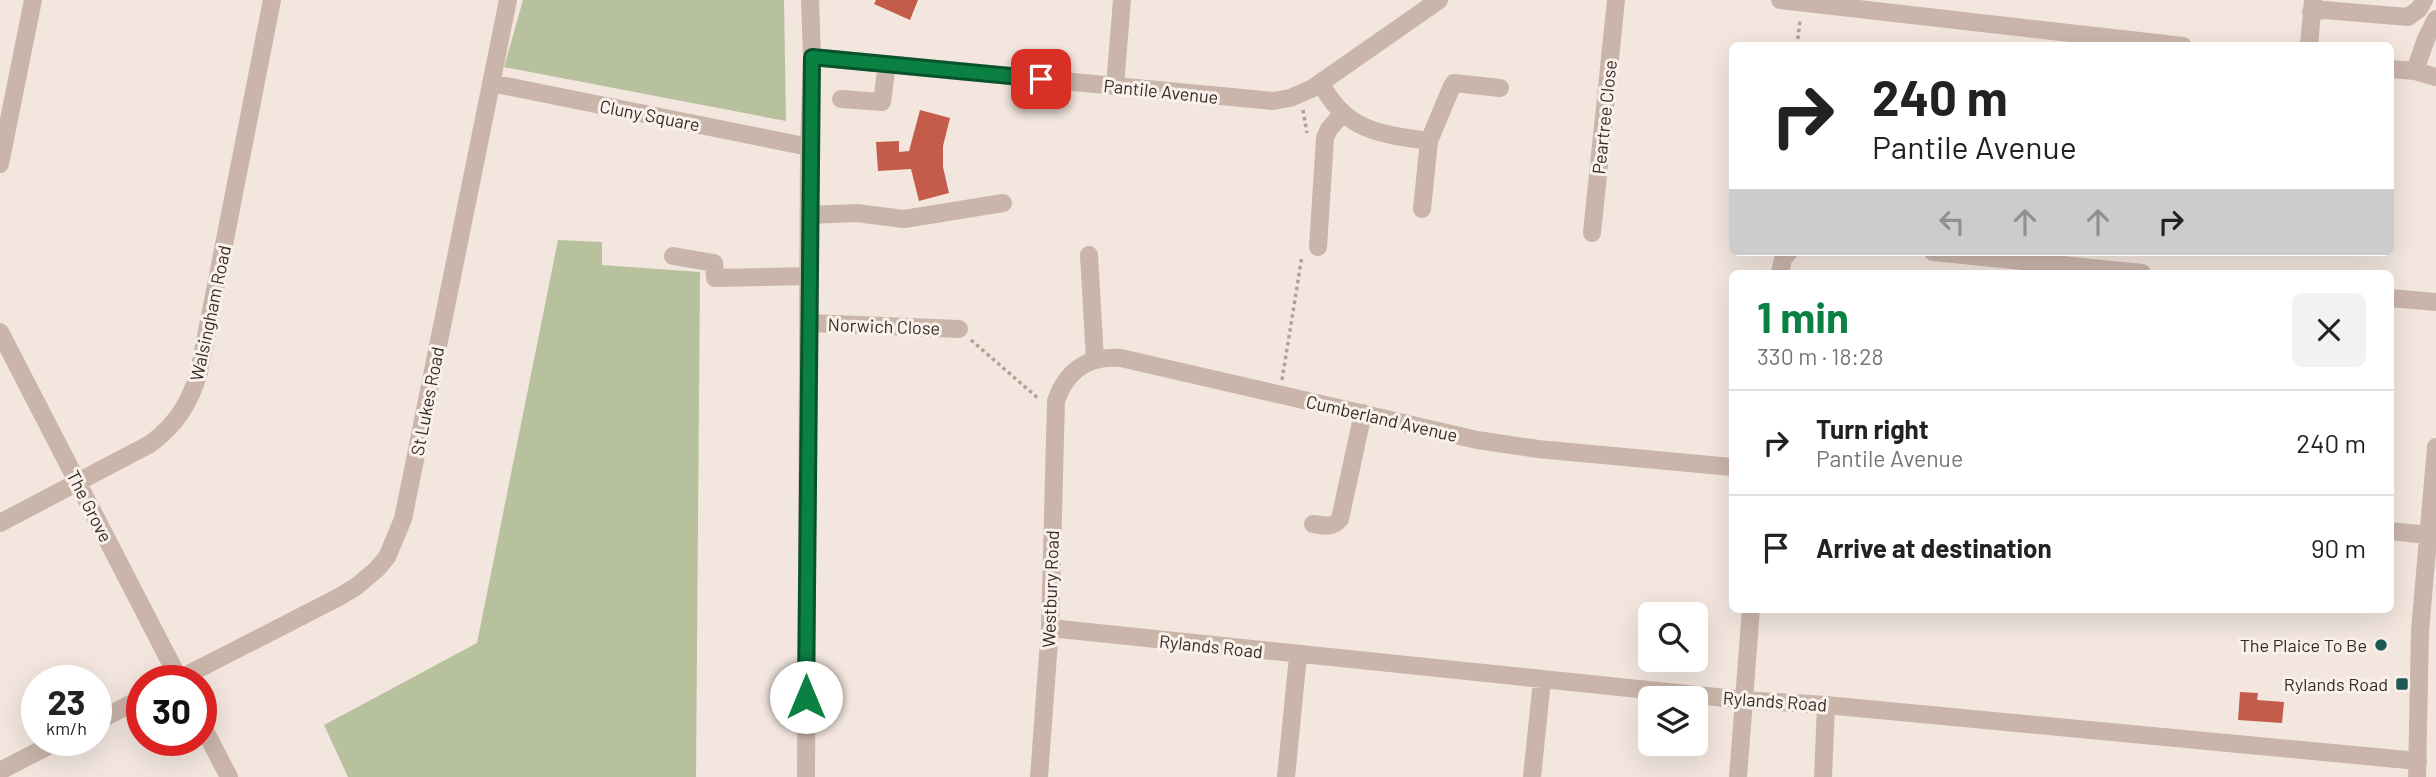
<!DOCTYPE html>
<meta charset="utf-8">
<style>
:root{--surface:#fff;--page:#f2f2f2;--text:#222;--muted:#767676;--line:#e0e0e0;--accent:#0b8043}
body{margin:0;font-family:Barlow,sans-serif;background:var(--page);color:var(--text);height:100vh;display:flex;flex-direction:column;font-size:26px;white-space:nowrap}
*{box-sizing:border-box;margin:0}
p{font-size:23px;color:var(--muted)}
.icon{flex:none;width:38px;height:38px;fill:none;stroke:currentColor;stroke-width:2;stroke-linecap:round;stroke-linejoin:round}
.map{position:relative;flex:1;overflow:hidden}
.details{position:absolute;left:1729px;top:270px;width:665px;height:343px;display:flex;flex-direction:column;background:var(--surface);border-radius:10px;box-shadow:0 7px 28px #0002}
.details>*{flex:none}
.banner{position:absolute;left:1729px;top:42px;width:665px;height:214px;border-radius:10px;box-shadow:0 7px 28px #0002;background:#fff;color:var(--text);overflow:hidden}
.buttons{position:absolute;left:1638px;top:602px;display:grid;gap:14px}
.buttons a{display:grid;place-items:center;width:70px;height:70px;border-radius:10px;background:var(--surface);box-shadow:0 7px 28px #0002;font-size:35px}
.speed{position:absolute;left:21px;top:665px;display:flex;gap:14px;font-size:35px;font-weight:700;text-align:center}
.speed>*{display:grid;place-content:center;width:91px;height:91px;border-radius:50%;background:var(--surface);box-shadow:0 7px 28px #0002;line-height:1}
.speed small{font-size:18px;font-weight:400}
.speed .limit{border:10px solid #d22;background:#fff;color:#111}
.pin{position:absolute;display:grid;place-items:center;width:60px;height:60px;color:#fff;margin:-30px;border-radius:14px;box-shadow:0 4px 10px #0006}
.me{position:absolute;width:77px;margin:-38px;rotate:0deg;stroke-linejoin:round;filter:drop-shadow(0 0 5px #0008)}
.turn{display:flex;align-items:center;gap:24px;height:147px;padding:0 28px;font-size:32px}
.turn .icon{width:91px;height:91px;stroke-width:2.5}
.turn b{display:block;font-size:49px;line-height:60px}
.lanes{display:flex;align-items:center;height:66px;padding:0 28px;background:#0003;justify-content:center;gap:35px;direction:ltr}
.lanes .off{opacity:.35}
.round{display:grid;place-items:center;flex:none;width:74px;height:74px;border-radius:10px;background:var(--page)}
.headline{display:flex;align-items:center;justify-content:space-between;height:119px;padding:0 28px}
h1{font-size:42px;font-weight:700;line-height:52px;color:var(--accent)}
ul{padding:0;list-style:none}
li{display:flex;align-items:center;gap:21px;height:105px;padding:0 28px;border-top:2px solid var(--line)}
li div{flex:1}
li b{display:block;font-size:26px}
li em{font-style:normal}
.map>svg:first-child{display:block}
.green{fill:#b8c19e}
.building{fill:#c35c4b}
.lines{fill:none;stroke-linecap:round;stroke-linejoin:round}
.path{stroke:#b69f94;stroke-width:3.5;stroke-dasharray:3.5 3.5;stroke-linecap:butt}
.minor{stroke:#cab5aa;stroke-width:18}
.route-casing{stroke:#07532c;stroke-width:18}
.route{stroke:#0b8043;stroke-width:12}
.poi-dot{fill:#205856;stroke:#f9f1ea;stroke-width:2.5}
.labels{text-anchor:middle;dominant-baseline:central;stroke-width:6;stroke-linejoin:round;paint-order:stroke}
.street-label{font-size:18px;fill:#372c29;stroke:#f9f1ea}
.poi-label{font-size:18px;fill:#372c29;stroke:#f9f1ea;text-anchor:end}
</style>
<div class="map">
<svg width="2436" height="777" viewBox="0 0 2436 777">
<rect width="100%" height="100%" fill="#f2e6de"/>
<path class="green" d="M523 0H784L786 121 504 67Z
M558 240 602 242V265L700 272 696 777H348L324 725 477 643Z"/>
<path class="building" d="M876 0H918L910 20 874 4Z
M920 110 950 118 943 146V167L949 193 919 201 911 169 878 171 876 142 899 141V152L909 151Z
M2240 692 2258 693 2257 700 2284 702 2282 723 2238 720Z"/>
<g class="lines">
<path class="path" d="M1797 46 1800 20
M1303 110 1307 133
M971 340 1039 399
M1282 380 1302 256"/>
<path class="minor" d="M1780 0 2183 46
M2311 12 2324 10 2408 17 2419 9 2424 0
M2309 46 2313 0
M812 57 1273 101 1290 98 1313 88 1439 0
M2390 69 2415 71 2436 77
M2415 71 2426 39 2436 19
M491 83 809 147
M1321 83C1345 131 1380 134 1429 141
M1115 86 1122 0
M841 99 882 102 887 64
M0 164 33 0
M1422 209 1429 141 1452 86 1454 83 1500 88
M809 215 856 213 904 219 1003 203
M1592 233 1616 0
M1318 247 1325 138 1329 129 1342 114
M1933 252 2142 273
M1089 255 1095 360
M673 256 714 263 715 278 809 276
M1780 273 1783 259 1789 252
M2390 298 2436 302
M809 323 959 329
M0 332 180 681
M0 523 150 444C176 425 190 403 199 372L272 0
M1313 524C1323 525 1332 529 1340 519L1363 413
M2390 531 2428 535
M1050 628 1745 700 1826 705 2418 761
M175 681 339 597 357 586 377 569 387 557 403 519 508 0
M96 722 142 698
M201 723 229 777
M0 771 60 740
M806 777 809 147 812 57 810 0
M1039 777 1050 628 1056 401C1066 371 1088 355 1121 358L1477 440 1538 449 1732 467
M1286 777 1298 656
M1532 777 1542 680
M1738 777 1751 609
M1823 777 1826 705
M2417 777 2420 631 2436 447"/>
</g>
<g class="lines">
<defs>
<path id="route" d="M806 697 812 57 1041 79"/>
</defs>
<use href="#route" class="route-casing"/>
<use href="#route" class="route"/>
</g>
<g class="poi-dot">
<circle cx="2381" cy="645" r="7"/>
<rect x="2395" y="677" width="14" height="14" rx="3.5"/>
</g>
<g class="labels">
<g class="street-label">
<text transform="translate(1161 91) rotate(6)">Pantile Avenue</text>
<text transform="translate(650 115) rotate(11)">Cluny Square</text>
<text transform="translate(1604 117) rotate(-84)">Peartree Close</text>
<text transform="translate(210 313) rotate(-78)">Walsingham Road</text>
<text transform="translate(884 326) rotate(2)">Norwich Close</text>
<text transform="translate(427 401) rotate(-79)">St Lukes Road</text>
<text transform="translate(1382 418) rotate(13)">Cumberland Avenue</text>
<text transform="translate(90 506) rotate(63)">The Grove</text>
<text transform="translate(1050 589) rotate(-88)">Westbury Road</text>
<text transform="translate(1211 646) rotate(6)">Rylands Road</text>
<text transform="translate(1775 701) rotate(4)">Rylands Road</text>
</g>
<g class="poi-label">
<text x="2367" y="645">The Plaice To Be</text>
<text x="2388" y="684">Rylands Road</text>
</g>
</g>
</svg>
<div class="buttons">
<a><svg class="icon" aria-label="search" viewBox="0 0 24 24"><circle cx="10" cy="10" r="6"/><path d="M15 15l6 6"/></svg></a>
<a><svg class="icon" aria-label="layers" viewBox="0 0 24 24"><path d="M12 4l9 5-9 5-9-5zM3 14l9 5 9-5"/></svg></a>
</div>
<div class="speed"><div>23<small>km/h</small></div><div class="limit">30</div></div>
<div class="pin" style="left:1041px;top:79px;background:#d93025"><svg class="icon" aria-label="arrive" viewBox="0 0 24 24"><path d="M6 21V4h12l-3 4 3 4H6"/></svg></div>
<svg class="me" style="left:806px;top:697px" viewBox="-20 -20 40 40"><circle r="19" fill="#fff"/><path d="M0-13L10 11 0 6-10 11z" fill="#0b8043"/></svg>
<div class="banner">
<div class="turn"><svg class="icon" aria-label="right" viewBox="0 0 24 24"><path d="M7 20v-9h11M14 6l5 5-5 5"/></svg><div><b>240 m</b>Pantile Avenue</div></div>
<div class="lanes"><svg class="icon off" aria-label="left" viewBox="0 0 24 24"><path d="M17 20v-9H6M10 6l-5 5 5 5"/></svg><svg class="icon off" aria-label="ahead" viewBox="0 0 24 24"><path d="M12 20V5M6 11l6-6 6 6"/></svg><svg class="icon off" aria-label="ahead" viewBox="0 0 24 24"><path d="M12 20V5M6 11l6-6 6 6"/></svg><svg class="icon" aria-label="right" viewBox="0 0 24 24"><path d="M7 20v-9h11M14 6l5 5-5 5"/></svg></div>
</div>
<section class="details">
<div class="headline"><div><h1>1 min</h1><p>330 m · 18:28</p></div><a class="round"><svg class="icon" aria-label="close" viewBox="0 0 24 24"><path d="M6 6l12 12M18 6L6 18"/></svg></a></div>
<ul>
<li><svg class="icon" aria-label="right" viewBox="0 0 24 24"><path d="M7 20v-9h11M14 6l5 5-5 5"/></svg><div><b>Turn right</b><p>Pantile Avenue</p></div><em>240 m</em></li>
<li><svg class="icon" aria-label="arrive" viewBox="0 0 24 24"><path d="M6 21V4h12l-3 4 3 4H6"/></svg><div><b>Arrive at destination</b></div><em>90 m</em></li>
</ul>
</section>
</div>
